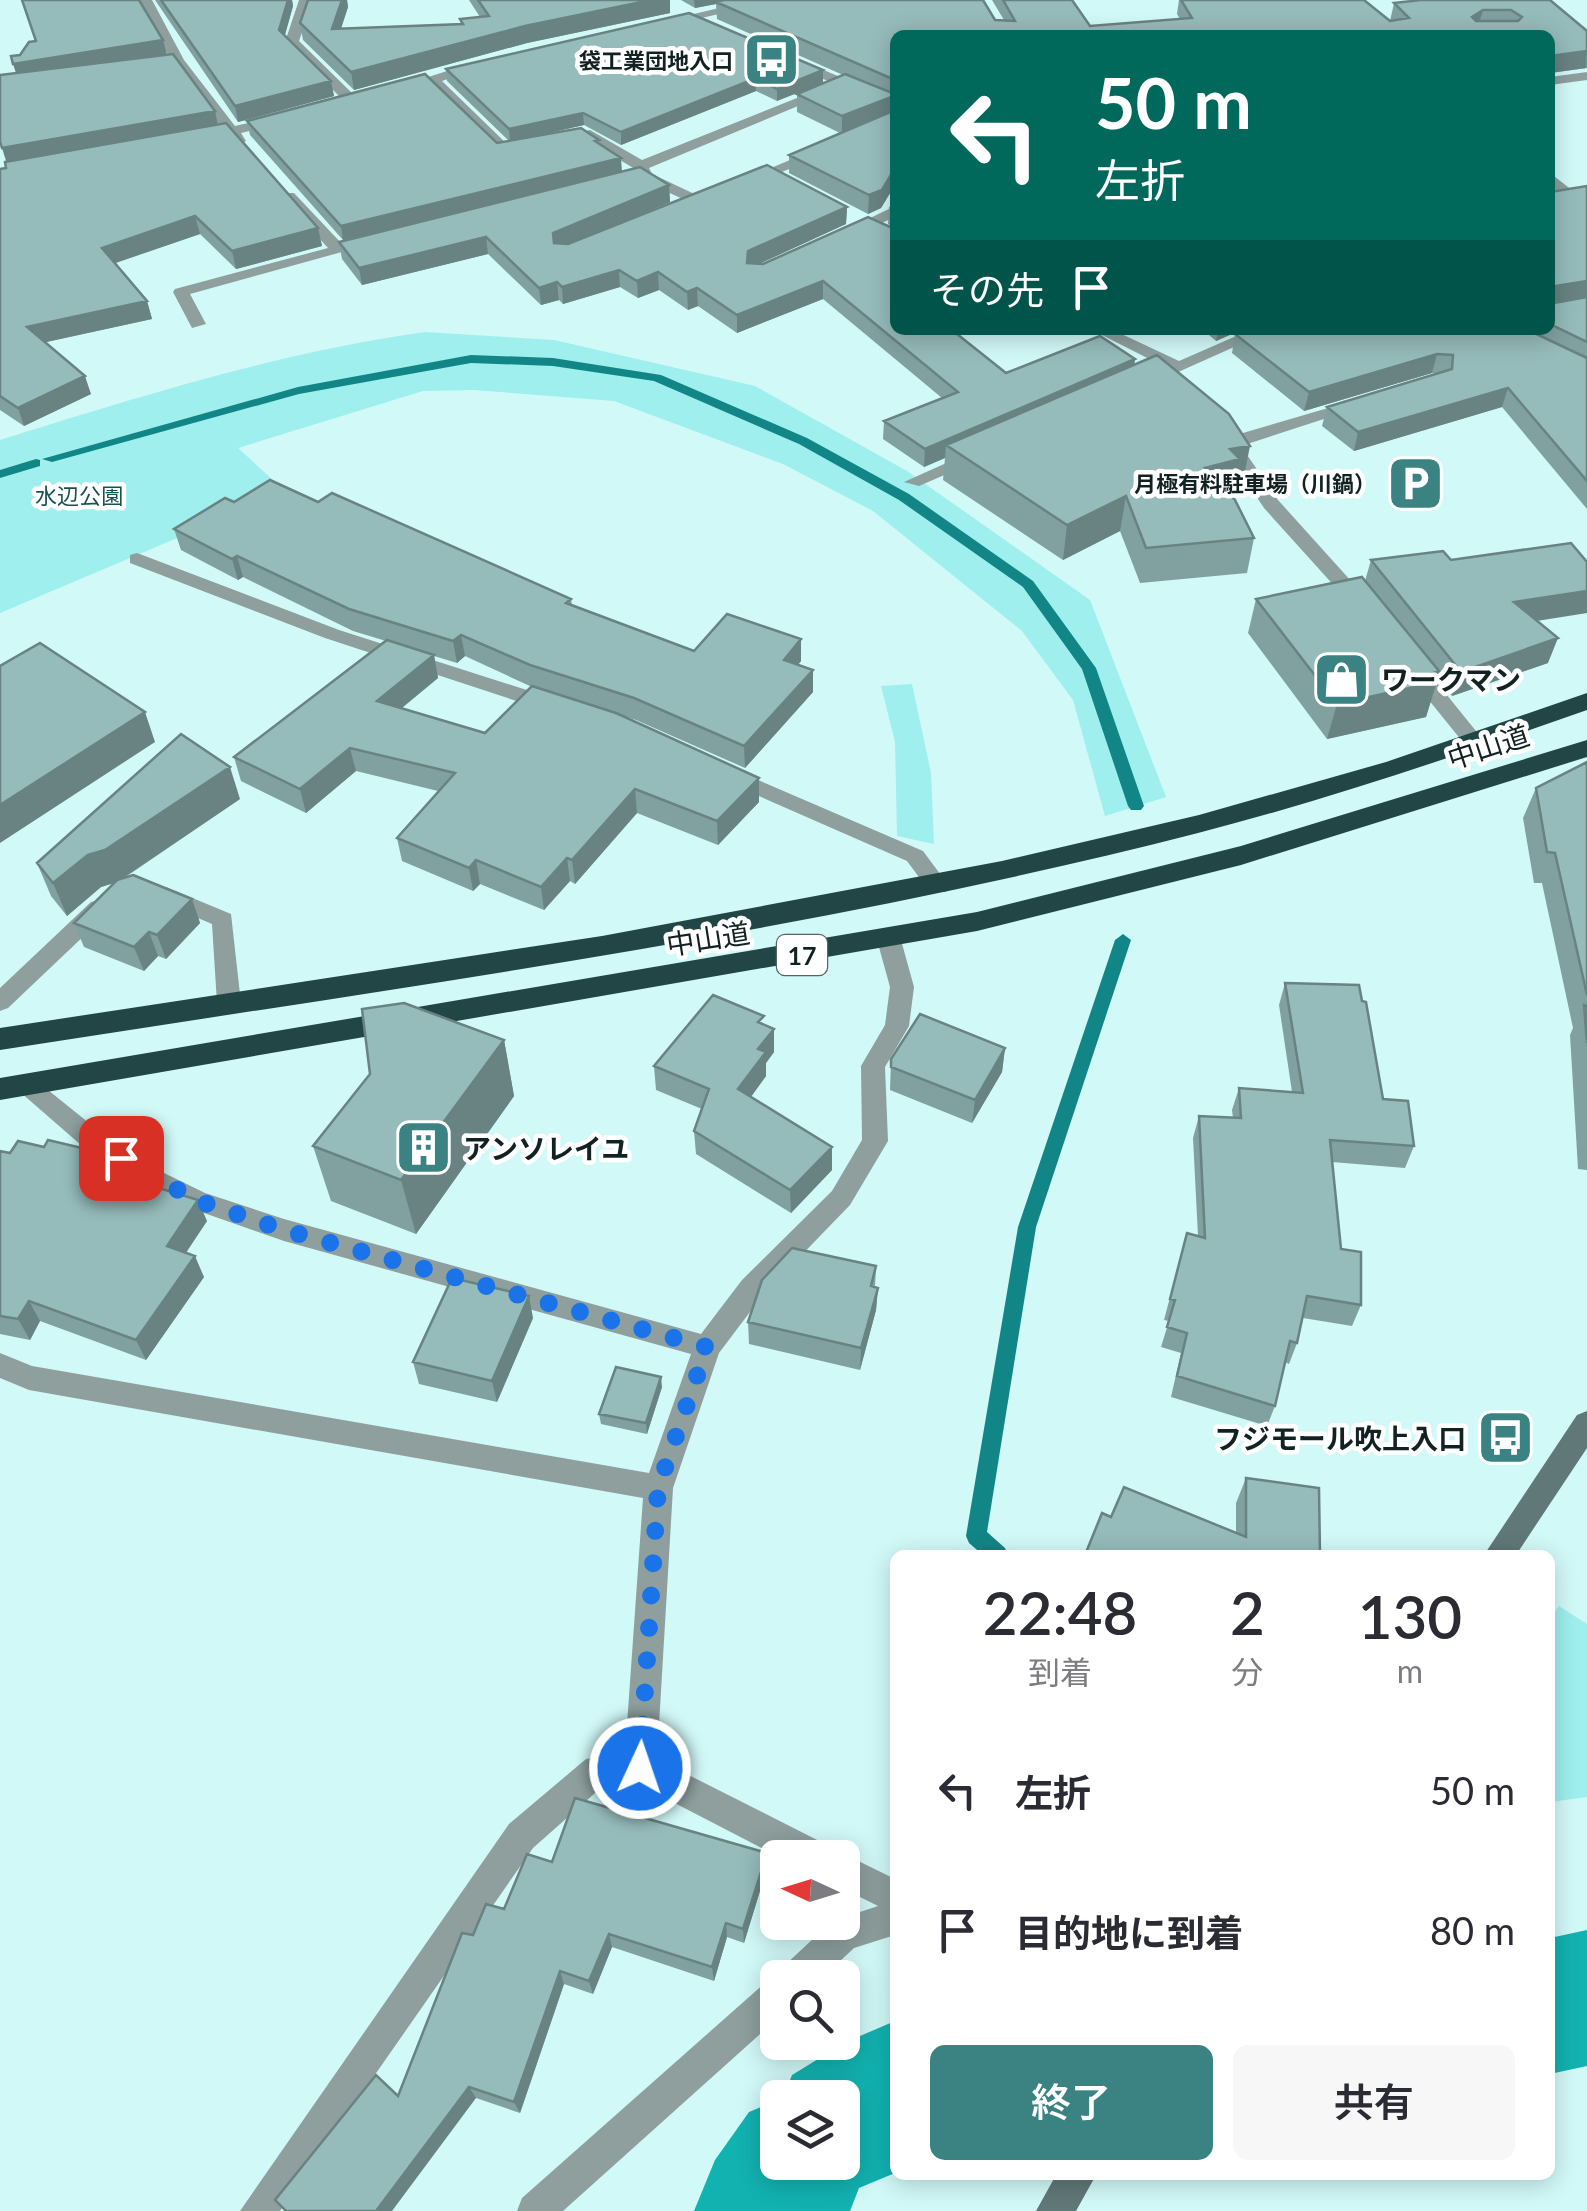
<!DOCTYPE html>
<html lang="ja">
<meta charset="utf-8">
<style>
:root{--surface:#fff;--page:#f7f7f7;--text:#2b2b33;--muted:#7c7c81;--accent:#3a8382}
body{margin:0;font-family:Lato,"Noto Sans JP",sans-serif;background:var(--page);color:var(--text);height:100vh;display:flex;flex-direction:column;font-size:38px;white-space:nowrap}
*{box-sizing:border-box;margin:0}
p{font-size:32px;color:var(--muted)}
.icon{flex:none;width:55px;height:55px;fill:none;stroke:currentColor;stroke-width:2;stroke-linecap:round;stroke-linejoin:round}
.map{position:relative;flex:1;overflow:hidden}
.panel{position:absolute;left:890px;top:1550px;width:665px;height:630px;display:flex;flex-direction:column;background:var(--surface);border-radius:15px;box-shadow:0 5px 25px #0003}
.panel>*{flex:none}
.top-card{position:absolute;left:890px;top:30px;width:665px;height:305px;border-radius:15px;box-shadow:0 5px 25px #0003;background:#00695c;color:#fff;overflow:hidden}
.needle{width:65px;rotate:274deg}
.fabs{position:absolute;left:760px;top:1840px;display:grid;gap:20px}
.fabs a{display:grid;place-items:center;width:100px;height:100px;border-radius:15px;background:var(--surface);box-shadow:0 5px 25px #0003;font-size:50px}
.pin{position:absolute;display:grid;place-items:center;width:85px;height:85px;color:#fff;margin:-42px;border-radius:20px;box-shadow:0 5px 15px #0006}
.me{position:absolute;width:110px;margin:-55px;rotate:3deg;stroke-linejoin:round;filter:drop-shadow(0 0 8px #0008)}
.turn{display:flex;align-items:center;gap:35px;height:210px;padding:0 40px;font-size:45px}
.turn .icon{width:130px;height:130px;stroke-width:2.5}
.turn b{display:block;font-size:70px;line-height:85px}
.then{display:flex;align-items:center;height:95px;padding:0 40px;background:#0003;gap:20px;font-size:38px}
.eta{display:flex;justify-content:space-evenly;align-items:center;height:170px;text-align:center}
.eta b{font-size:60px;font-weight:600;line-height:70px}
.cta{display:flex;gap:20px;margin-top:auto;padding:20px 40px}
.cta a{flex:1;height:115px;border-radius:15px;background:var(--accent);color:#fff;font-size:40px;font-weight:600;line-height:115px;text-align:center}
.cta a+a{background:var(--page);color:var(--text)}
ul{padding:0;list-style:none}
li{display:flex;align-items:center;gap:30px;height:140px;padding:0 40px}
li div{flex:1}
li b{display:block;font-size:38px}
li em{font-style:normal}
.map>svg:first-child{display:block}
.green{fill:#9eefee}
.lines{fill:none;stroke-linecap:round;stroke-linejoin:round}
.stream{fill:#128686;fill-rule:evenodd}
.river{fill:#12b2b1;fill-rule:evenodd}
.street{fill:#8e9f9e;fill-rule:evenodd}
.secondary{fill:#607877;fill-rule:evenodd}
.highway{fill:#224545;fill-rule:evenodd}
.wall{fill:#80a1a0;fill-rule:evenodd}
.shaded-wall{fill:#688382}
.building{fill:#95bbba;stroke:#688382;stroke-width:2.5;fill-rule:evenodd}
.route{stroke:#1a73e8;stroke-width:18;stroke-dasharray:0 32.4}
.labels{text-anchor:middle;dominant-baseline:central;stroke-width:9;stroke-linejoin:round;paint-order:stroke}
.far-poi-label{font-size:22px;font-weight:bold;fill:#122121;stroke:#fff;text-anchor:end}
.far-park-label{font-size:22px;fill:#175150;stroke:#fff}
.shield{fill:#fff;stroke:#596464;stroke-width:2.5}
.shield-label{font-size:25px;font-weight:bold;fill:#122121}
.poi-label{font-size:28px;font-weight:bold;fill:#122121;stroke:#fff;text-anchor:start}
.street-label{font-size:28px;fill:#122121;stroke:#fff}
</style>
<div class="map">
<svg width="1587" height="2211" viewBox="0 0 1587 2211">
<rect width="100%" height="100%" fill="#d1f9f8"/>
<path class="green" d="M425 332 554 340 755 386 907 471 1090 600 1166 797 1105 816 1073 700 1022 631 873 511 783 464 614 401 474 390 423 391 238 448 286 492 0 613V440C138 397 281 352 425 332Z
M912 684 931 773 934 844 897 836 895 742 881 686Z
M1559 1606 1587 1624V1797L1550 1802V1619Z"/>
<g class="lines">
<path class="stream" d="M471 355 553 358 661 375 807 438 909 494 1033 581 1096 668 1144 806 1141 810H1131L1128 806 1082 669 1023 587 899 500 799 444 654 381 553 366 471 363 299 394 52 462 42 459 298 387Z
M36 459 40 460V466L0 478V470Z
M1123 934 1131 940 1036 1227 987 1532 1005 1548 1008 1555H983L969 1543 966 1536 1018 1227 1115 940Z"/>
<path class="river" d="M1587 1930V2066L1550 2074V1938Z
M895 2021V2173L859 2188 850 2211H694L715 2160 749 2112 778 2100V2162H842V2098H783L792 2075 846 2042Z"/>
<path class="street" d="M138 0H152L184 60 235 126 280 116 287 120 285 123 241 133 246 141 239 145 228 136 197 141V135L222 129 171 61Z
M299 0H313L299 41 357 98V104H347L285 42Z
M753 0H779L667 26 660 22Z
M795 58 895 100V109L790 65V59Z
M472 63 484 66 442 81 509 146 527 142 534 146 532 149 501 154 429 84 401 92 394 88Z
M1587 72V80L1550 85V77Z
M822 88 834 91 649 168 652 174 703 198 706 201 698 206 637 178 635 169 583 138 571 140 564 136 590 130 642 160Z
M821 147 828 151 826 154 752 184 740 181Z
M1550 173 1577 194V200H1567L1550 185Z
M284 193H294L342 244 370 237 378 242 190 294 206 324 192 328 173 292 175 289 328 248 284 199Z
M895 206V217L851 237 837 234Z
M1092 330H1113L1179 361 1250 330H1272L1147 386 1141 385V377L1165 367Z
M1352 401 1367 405 1241 446 1278 500 1370 602 1373 606 1363 612 1356 610 1264 508 1219 440Z
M973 451 982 456 979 460 919 486 904 482Z
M137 553 339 630 558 700 561 705 558 710H544L325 638 130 563V555Z
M1414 662 1421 663 1480 736V746H1466L1407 673V663Z
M728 767 923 851 949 886 946 892H930L907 861 720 779 717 774 720 769Z
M166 887 231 914 241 1003 237 1009 229 1012 217 1003 212 924 158 901 155 895 158 889Z
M99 900 107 902 110 908 107 914 8 1008 0 1011V988L91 902Z
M889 932 901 940 914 987 909 1026 885 1067 888 1141 850 1205 762 1296 719 1353 673 1488 657 1759 829 1846 833 1857 842 1853 895 1879V1935L854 1948 822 1978H778V2018L563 2211H517L522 2198 766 1982 778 1977H779L784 1966 831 1922H842V1918L878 1906 842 1888V1858H781L638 1784 603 1786 533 1848 280 2211H240L509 1824 586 1759 625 1753 643 1498 29 1390 0 1378V1353L32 1366 649 1473 691 1354 284 1241 187 1207 142 1185 81 1145 12 1085 15 1078H33L99 1131 160 1171 205 1193 284 1219 701 1334 742 1280 832 1191 862 1140 861 1066 885 1025 890 987 877 940Z"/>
<path class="secondary" d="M1587 1411V1448L1516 1555H1484L1577 1415Z
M1056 2175H1096L1076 2211H1036Z"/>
<path class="highway" d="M1587 693V710C1458 755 1330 799 1198 833 804 934 401 987 0 1050V1028L602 936 1002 861 1199 815 1386 762Z
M1587 740V757L1241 865 977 931 0 1100V1078L977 912 1241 846Z"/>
</g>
<path class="wall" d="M155 0H292L293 6 285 35 331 81 334 96 238 122Z
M308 0H347L348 7 341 29 461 24 460 19 480 17 469 0H670V13L527 43 354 90 303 40 300 23Z
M681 0H983L995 20H1004L992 0H1072L1090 26 1180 19 1177 14 1179 0H1364L1390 21 1394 3 1550 0 1587 31V68L1550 73 895 35V185L881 208 868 214 789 173V155L840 133 797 112V94L843 75 717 19 716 4 695 8Z
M167 54 215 111 218 124 318 228 322 246 236 269 200 234 114 263 147 301 152 319 45 342 91 394 24 426 0 410V169L6 168 16 73 20 55Z
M446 69 823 70 777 101 756 91 621 145 584 125 534 136 599 144 622 171 669 185 670 202 568 244 847 207 846 224 759 264H763L894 228 888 224 889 207 895 204V330L1006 373 1135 359 1134 365 1243 481 1236 482 1233 494 1230 495 1254 538 1247 573 1140 583 1120 531 1063 560 943 480 945 458 924 467 883 439 884 421 942 398 823 299 737 333 698 306 688 310 659 290 638 298 620 287 563 304 559 300 541 305 488 254 362 285 342 259 339 242 522 196 343 240 250 135 247 121 497 143 509 141 447 81Z
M1587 186V509L1502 407 1354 451 1322 426 1327 407 1437 374 1432 373 1304 411 1232 353 1235 334 1243 330H1550V192Z
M1203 330H1241L1216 341Z
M234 502H318L571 599 572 605 694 651 801 639V661L798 665 813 692 745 768 636 720 621 715 759 802 718 845 637 813 575 884 570 881 544 910 480 884 473 891 402 861 397 838 438 791 356 771 306 813 241 781 234 757 386 641 353 631 243 577 238 580 181 550 174 529ZM434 656 457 663 465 656 532 687 485 733 402 708 438 678Z
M1371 560H1451L1537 621 1548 663 1452 696 1437 677 1426 717 1327 739 1248 633 1256 599 1365 581Z
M1587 762V1170L1578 1169 1570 1035 1573 1028 1542 883H1534L1523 818 1536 788Z
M240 799 124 878 192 899 200 923 166 959 158 956 144 971 84 947 74 923 114 883 101 887 67 916 51 896 37 863Z
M1285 983 1383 1099 1414 1146 1405 1168 1332 1162 1341 1249 1361 1305 1352 1326 1303 1318 1297 1343 1289 1364 1285 1362 1275 1406 1267 1426 1171 1397 1181 1353 1161 1347 1169 1321 1164 1320 1187 1233 1198 1236 1193 1138 1199 1116 1233 1118 1232 1110 1239 1088 1292 1092 1279 1005Z
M764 1025 774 1052 766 1063V1076L751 1097 832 1147V1170L791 1213 696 1154 694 1131 702 1109 656 1090 654 1066Z
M504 1040 514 1096 416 1234 331 1201 313 1146Z
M1005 1048 1002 1072 972 1123 890 1090 891 1059Z
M44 1147 99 1152 109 1173 207 1221 186 1253 204 1277 146 1360 40 1321 30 1340 0 1334V1151L10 1153Z
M876 1266 875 1287 878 1288 876 1310 860 1370 749 1344 748 1322Z
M533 1318 497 1402 419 1384 413 1362Z
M662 1387 647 1434 601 1424 599 1414Z
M1246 1478 1320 1555 1111 1517 1236 1533V1503Z
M767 1853V1868L744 1943 727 1937 714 1981 612 1947 593 1994 564 1984 520 2113 476 2098 398 2096 473 1935 504 1909Z"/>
<path class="shaded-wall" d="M288 0H292L293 6 282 45 279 30Z
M342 0H347L348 7 335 46 332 29Z
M651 0H670V13L527 43 354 90 351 72 525 26Z
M694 0H734L716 2V4L695 8Z
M1483 10 1478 27 1472 17Z
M163 40 167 55 18 79 13 64Z
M1587 51 1586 68 1550 73V56Z
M823 70V83L777 101V89Z
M756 78V91L621 145V132Z
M331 81 334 96 238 122 235 106Z
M894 96V114L842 134V116Z
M215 111 218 126 7 164 2 148Z
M583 113 584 125 510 142 509 129Z
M621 158 622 172 343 240 341 226Z
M895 168V185L881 208 868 214 869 195Z
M669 185 670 202 555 250 553 233Z
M847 207 846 224 748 269 747 263 748 251Z
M195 216 200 234 107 266 102 248Z
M318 228 322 246 236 269 232 251Z
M486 237 488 254 362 285 359 268Z
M619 270 620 287 563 304 562 287Z
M658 272 659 290 638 298 637 281Z
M823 281V299L737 333V315Z
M1587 281V298L1550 305 1555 286Z
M557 282 559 300 541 305 539 288Z
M697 288 698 306 688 310 687 292Z
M147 301 152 319 33 345 27 327Z
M1218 330H1241L1216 341Z
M1437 354 1432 373 1304 411 1309 392Z
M1135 359 1132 377 946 445 945 458 924 467 925 449Z
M85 376 91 394 24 426 18 408Z
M1508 388 1502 407 1354 451 1358 432Z
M1250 446 1243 481 1236 482 1233 494 1198 503 1205 468 1230 449Z
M1126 496 1120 531 1063 560 1067 525Z
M237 556 243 577 238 580 232 559Z
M1587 591V613L1506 626 1514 602Z
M461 635 465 656 457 663 453 641Z
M1558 638 1548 663 1452 696 1461 672Z
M801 639V661L784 681V660Z
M434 655 438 678 382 724 377 701Z
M813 670V692L745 768 744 746Z
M1439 671 1435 683 1437 682 1426 717 1327 739 1337 704Z
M145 712 155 742 0 843V805Z
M350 748 356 771 306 813 300 789Z
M230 767 240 799 117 882 101 887 67 916 53 883 88 855Z
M759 778V802L718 845 717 821Z
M635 789 637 813 575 884 572 860Z
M567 858 570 881 544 910 541 887Z
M476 860 480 884 473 891 469 868Z
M192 899 200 923 166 959 157 935Z
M149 932 158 956 144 971 134 947Z
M774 1029V1052L766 1063V1076L739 1113 738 1089 758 1049Z
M504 1040 514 1096 416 1234 401 1180Z
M1005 1048 1002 1072 972 1123 975 1100Z
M832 1147V1170L791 1213 790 1190Z
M99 1152 109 1173 90 1167Z
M198 1200 207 1221 176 1267 167 1246Z
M195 1256 204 1277 146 1360 136 1340Z
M878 1288 876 1310 860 1370 861 1348Z
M529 1296 533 1318 497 1402 492 1381Z
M29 1301 40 1321 30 1340 18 1319Z
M661 1377 662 1387 647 1434 646 1423Z
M767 1853V1868L744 1943 743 1929Z
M726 1923 727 1937 714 1981 712 1967Z
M609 1934 612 1947 593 1994 589 1981Z
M560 1971 564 1984 520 2113 514 2102Z
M469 2087 476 2098 392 2211H376Z"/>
<path class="building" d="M22 0H139L163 40 13 64 11 56 20 55 29 42 36 41Z
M161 0H288L279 30 331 81 235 106Z
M308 0H342L332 29 463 24 460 19 489 16 478 0H651L525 26 351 72 300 23Z
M724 0H983L995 20 1015 21 1003 0H1072L1090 26 1192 18 1181 0H1364L1390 21 1409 18 1394 3 1421 0H1550L1587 31V51L1550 56V35H895V80L716 2ZM1483 10H1511L1522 17 1518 21H1476L1472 17Z
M689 13 823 70 777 89 756 78 621 132 583 113 509 129 446 69Z
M173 54 215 111 2 148 0 141V75Z
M425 74 497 143 581 128 599 140 595 141 621 158 341 226 247 121Z
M845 74 895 94V97L894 96 842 116 797 94Z
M895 110V168L882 190 869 195 789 155Z
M226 123 318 228 232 251 195 216 102 248 147 301 27 327 85 376 18 408 0 396V169L6 168 5 162Z
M767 165 847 207 748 251 747 263 763 264 868 217 895 229V330H952L1006 373 1100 336 1135 359 925 449 884 421 958 392 823 281 737 315 697 288 687 292 658 272 637 281 619 270 562 287 557 282 539 288 486 237 359 268 339 242 640 167 669 185 553 233 554 243 568 244Z
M1587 186V281L1555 286 1554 303 1587 297V342L1550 324V192Z
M1243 330H1528L1587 358V481L1508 388 1358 432 1327 407 1452 369 1453 355 1437 354 1309 392 1235 334Z
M1157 355 1229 414 1250 446 1230 449 1240 459 1205 468 1235 500 1254 538 1146 548 1126 496 1067 525 946 445Z
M270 480 318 502 332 493 571 599 566 603 694 651 727 614 801 639 784 660 813 670 744 746 634 698 530 665 461 635 453 641 349 609 237 556 232 559 174 529 225 498 234 502Z
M1571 543 1587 562V591L1514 602 1558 638 1461 672 1371 560 1443 551 1451 560Z
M1362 577 1439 671 1430 674 1437 682 1337 704 1256 599Z
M387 640 434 655 377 701 485 733 532 686 616 713 759 778 717 821 635 789 572 860 567 858 541 887 476 860 469 868 397 838 455 773 350 748 300 789 234 757Z
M40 643 145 712 0 805V666Z
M181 734 230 767 105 850 88 855 53 883 37 863Z
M1587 762V995L1555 853 1547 852 1536 788Z
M133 875 192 899 157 935 149 932 134 947 74 923 117 880Z
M1285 983 1359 985 1362 1001 1366 1002 1383 1099 1408 1101 1414 1146 1330 1140 1341 1249 1361 1252V1305L1307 1296 1297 1343 1290 1341 1275 1406 1177 1376 1187 1333 1167 1327 1175 1300 1170 1299 1187 1233 1205 1238 1199 1116 1241 1118 1239 1088 1303 1093Z
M713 995 764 1016 758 1022 774 1029 758 1049 766 1052 738 1089 832 1147 790 1190 694 1131 709 1089 654 1066Z
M404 1003 504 1040 401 1180 313 1146 370 1074 362 1009Z
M1584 1005 1587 1006V1043Z
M920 1014 1005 1048 975 1100 891 1067V1059Z
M48 1140 99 1152 90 1167 198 1200 167 1246 195 1256 136 1340 29 1301 18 1319 0 1316V1151L10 1153 18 1141 44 1147Z
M792 1248 876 1266 871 1286 878 1288 861 1348 748 1322 762 1280Z
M452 1278 529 1296 492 1381 413 1362Z
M616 1367 661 1377 646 1423 599 1414Z
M1246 1478 1319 1488 1320 1555H1085L1102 1513 1111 1517 1124 1487 1246 1537Z
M575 1798 767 1853 743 1929 726 1923 712 1967 609 1934 589 1981 560 1971 514 2102 469 2087 376 2211H286L275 2200 376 2075 398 2096 462 1933 473 1935 486 1904 504 1909 527 1854 552 1862Z"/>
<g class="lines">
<path class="route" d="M121 1158 196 1200 284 1230 707 1347 658 1488 640 1768"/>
</g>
<defs>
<symbol id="bus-square" viewBox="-11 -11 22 22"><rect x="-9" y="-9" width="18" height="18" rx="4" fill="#3a8382" stroke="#fff"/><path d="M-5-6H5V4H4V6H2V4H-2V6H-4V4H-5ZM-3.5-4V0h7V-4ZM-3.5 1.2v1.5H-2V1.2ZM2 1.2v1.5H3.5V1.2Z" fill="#fff"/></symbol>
<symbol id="parking-square" viewBox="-11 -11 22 22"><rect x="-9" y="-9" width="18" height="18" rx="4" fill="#3a8382" stroke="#fff"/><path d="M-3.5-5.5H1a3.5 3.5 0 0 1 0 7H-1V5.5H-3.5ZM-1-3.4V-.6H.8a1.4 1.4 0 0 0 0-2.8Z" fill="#fff"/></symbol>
<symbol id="shop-square" viewBox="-11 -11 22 22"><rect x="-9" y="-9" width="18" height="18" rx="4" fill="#3a8382" stroke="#fff"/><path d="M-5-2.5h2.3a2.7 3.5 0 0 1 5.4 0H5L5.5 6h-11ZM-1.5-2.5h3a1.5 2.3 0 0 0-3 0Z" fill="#fff"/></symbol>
<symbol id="building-square" viewBox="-11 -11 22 22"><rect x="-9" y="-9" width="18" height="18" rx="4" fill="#3a8382" stroke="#fff"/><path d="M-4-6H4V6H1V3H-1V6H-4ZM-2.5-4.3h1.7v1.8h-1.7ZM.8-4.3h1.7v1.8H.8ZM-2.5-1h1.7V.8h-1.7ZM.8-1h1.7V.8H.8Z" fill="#fff"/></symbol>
</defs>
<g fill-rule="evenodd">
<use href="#bus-square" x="740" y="28" width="63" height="63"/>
<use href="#parking-square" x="1384" y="452" width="63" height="63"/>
<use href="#shop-square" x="1310" y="648" width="63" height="63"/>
<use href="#building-square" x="392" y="1116" width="63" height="63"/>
<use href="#bus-square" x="1474" y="1406" width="63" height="63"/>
</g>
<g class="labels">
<g class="far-poi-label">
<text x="733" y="60">袋工業団地入口</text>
<text x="1376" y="483">月極有料駐車場（川鍋）</text>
</g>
<g class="far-park-label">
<text x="79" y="495">水辺公園</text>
</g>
<rect class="shield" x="777" y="935" width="50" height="40" rx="8"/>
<g class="shield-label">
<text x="802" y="955">17</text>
</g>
<g class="poi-label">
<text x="1381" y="679">ワークマン</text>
<text x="463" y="1148">アンソレイユ</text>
<text x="1466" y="1438" text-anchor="end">フジモール吹上入口</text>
</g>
<g class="street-label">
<text transform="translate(1488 746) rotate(-18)">中山道</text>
<text transform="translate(708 938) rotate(-9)">中山道</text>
</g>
</g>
</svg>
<div class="fabs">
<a><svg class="needle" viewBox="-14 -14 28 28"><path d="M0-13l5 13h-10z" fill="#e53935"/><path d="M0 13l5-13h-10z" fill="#7c7c81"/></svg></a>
<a><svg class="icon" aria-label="search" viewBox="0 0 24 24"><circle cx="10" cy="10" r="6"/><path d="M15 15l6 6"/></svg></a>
<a><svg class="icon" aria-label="layers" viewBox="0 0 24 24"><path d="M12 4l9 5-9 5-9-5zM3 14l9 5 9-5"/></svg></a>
</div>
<div class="pin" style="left:121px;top:1158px;background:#d93025"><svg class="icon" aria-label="arrive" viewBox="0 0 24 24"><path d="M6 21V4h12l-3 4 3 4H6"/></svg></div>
<svg class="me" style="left:640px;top:1768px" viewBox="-20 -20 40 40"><circle r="17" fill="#1a73e8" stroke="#fff" stroke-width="3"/><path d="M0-11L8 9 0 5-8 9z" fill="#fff"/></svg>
<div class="top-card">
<div class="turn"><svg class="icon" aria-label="left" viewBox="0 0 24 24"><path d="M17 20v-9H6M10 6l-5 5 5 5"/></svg><div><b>50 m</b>左折</div></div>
<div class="then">その先<svg class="icon" aria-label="arrive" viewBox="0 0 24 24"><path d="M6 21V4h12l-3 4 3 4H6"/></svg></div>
</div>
<section class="panel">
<div class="eta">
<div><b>22:48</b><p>到着</p></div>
<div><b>2</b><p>分</p></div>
<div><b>130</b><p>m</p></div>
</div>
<ul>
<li><svg class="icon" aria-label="left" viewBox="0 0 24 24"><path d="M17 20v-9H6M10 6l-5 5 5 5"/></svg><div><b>左折</b></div><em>50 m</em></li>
<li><svg class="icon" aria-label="arrive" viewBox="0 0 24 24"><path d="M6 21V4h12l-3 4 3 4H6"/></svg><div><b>目的地に到着</b></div><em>80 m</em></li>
</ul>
<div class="cta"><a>終了</a><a>共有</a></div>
</section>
</div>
